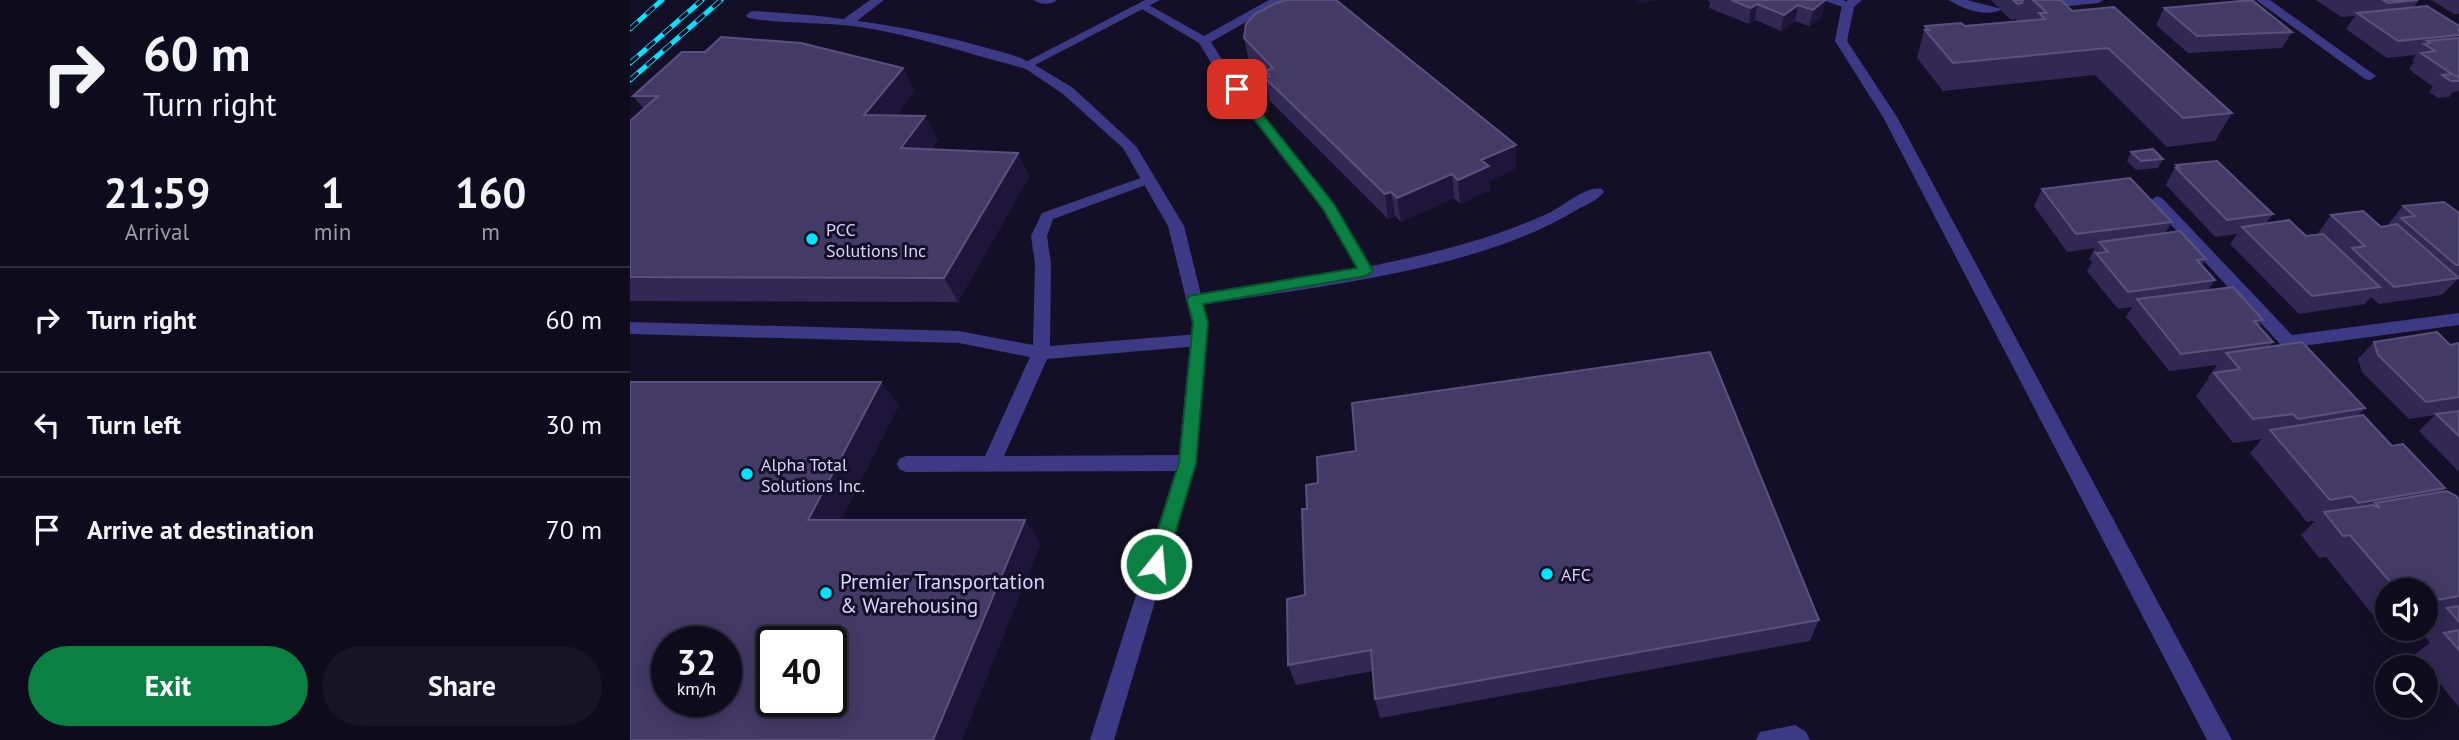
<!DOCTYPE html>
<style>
:root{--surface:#0e0b1c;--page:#171425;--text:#f1f3f6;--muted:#9b9ba3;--line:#2e2b3b;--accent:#0b8043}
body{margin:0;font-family:"PT Sans",sans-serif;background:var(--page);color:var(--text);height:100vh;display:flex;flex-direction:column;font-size:26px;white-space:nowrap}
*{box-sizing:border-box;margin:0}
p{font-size:23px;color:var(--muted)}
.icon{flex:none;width:38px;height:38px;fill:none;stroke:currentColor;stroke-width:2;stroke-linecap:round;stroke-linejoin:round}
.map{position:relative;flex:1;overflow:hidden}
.panel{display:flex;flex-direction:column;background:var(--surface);width:630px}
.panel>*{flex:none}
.banner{background:#0e0b1c;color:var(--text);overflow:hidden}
.fabs{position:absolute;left:1745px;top:578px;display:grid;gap:14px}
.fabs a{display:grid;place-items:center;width:63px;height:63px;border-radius:50%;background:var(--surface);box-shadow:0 4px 18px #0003,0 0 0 2px var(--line);font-size:35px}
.speed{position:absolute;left:21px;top:626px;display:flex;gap:14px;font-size:35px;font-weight:700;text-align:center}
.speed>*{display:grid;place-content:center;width:91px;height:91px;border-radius:50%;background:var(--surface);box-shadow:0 4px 18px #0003,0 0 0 2px var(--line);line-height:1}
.speed small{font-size:18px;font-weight:400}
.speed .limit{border:4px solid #111;border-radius:10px;background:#fff;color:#111}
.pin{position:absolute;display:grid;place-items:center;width:60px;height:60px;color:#fff;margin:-30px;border-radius:14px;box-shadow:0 4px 10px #0006}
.me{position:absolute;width:77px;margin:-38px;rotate:17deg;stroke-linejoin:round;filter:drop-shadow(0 0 5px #0008)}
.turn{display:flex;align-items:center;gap:24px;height:147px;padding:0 28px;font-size:32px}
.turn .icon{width:91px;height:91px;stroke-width:2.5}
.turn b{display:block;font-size:49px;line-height:60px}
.eta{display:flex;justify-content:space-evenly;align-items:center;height:119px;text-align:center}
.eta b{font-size:42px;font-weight:700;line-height:49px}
.primary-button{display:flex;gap:14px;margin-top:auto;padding:14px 28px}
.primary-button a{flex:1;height:80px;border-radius:42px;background:var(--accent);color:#fff;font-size:28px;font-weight:700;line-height:80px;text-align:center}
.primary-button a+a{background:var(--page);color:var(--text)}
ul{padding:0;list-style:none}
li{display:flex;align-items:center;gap:21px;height:105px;padding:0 28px;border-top:2px solid var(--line)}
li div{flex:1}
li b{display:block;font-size:26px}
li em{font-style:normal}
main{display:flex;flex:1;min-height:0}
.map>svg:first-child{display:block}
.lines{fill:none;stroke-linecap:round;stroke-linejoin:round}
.service{fill:#3d3a85;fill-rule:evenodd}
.minor{fill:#3d3a85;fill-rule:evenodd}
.tertiary{fill:#3d3a85;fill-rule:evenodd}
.rail-casing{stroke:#00e5ff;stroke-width:5}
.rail{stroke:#130f26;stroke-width:3.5;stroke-dasharray:11;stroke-linecap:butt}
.wall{fill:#312854}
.shaded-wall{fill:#1d163a}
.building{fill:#433a66;stroke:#5a527e;stroke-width:2;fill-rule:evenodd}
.route{fill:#0b8043;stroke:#07532c;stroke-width:2}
.poi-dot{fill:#00e5ff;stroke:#130f26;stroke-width:2.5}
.labels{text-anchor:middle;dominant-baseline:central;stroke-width:6;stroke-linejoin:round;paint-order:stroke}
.poi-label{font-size:18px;fill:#d9d4ff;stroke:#130f26;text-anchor:start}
.near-poi-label{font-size:21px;fill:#d9d4ff;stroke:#130f26;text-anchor:start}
</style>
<main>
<section class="panel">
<div class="banner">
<div class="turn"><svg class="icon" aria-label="right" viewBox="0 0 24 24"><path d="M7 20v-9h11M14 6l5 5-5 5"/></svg><div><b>60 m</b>Turn right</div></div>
</div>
<div class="eta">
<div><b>21:59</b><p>Arrival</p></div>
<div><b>1</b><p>min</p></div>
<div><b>160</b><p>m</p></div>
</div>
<ul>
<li><svg class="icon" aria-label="right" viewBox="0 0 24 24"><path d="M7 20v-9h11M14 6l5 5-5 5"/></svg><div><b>Turn right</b></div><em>60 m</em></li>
<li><svg class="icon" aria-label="left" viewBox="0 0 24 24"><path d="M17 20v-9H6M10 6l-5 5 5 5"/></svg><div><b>Turn left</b></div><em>30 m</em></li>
<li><svg class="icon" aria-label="arrive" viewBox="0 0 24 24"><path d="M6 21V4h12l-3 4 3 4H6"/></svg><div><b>Arrive at destination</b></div><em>70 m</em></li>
</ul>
<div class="primary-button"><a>Exit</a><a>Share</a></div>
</section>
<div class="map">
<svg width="1829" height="740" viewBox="0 0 1829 740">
<rect width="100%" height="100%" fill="#130f26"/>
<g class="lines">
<path class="service" d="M240 0H254L223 24H215V18Z
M404 0H427C422 5 409 5 404 0Z
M639 0H654L581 42 599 71 704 204 741 266C802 254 862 239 919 213 934 206 956 185 972 189L974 192C967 201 953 206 943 212 843 272 680 287 565 306L559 304 557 300 559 296 565 294 727 268 693 209 589 76 569 43 507 6 517 4 574 36Z
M1193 0H1213L1224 5 1218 9Z
M1319 0H1337L1372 9C1358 18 1332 9 1319 0Z
M1428 0H1474L1468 3 1411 9 1405 5Z
M1626 0H1640L1746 76 1740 80 1735 79Z
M519 175 524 176V182L423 219 417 236 421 264 420 346 569 334 578 340 569 346 417 359 374 456 557 455 564 458 566 463 564 468 557 471 276 472 269 469 267 464 269 459 276 456H355L400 357 329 343 0 334V322L329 331 403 345 405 264 401 236 412 213Z
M1527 196 1532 198 1662 335 1829 313V325L1672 346 1686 362 1683 367H1671L1522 204 1520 201Z
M1165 725 1176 732 1180 740H1126L1130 732Z"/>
<path class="minor" d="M1218 0H1232L1224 7 1217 41 1267 117 1602 740H1577L1253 117 1205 41 1212 5Z
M122 11C202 15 280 26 357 48 371 52 392 56 402 65L396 69C340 54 287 36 230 27 194 22 151 24 118 18L116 15Z"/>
<path class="tertiary" d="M515 0H530L405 65 443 88 506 146 554 226 578 323 566 463 484 740H460L548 463 562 323 538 226 493 148 433 94 390 65Z"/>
<defs>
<path id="rail" d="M0 29 32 0
M0 63 72 0
M0 80 91 0"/>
</defs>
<use href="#rail" class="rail-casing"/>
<use href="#rail" class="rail"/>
</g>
<path class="wall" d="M1078 0H1195L1192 16 1179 26 1165 21 1151 31 1125 20 1119 24 1079 8 1080 2 1078 1Z
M1361 0H1431L1442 11 1602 113 1585 141 1537 147 1465 75 1313 91 1287 58 1295 26H1335L1387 21 1386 19 1381 20Z
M1686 0H1789L1784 7 1829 26V91L1823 92 1819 97 1808 98 1799 92 1803 87 1779 69 1784 62 1782 61 1786 55 1757 58 1716 29 1725 16 1711 17Z
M1801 0H1829V14H1824Z
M1534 8 1662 32 1652 48 1558 53 1526 25Z
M614 38 886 145V169L859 181 860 190 830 204 824 198 771 222 765 216 758 219 640 101 635 77 619 61Z
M285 91 266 116 308 139 301 150 388 153 399 177 328 302 0 301V121L14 109 3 96Z
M1501 152 1533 159 1528 168 1506 170 1497 161Z
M1546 165 1643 214 1636 223 1676 236 1690 234 1688 233 1701 215 1751 227 1761 225 1759 223 1773 206 1829 213V278L1812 295 1749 304 1741 297 1735 304 1669 314 1600 244 1607 234 1585 237 1536 185 1537 183V182Z
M1412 189 1542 222 1535 233 1576 259 1572 265 1585 280 1578 290 1633 320 1629 326 1643 342 1639 347 1735 408 1728 416 1762 446 1815 488 1812 492 1829 499V707L1785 654 1800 643 1788 629 1790 628H1796V624L1806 616 1796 618V590H1757V625L1752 626 1696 557 1689 558 1671 535 1685 521 1677 522 1620 453 1632 439 1603 443 1566 396 1579 378 1578 377 1587 365 1539 371 1496 317 1502 307 1488 309 1457 271 1462 262 1459 259 1465 248 1437 252 1404 206Z
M1744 342 1820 345 1829 343V472L1789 431 1805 415 1779 419 1732 372 1728 359Z
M657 599 1189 620 1180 641 750 718 745 699 743 671 666 685 658 665Z"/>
<path class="shaded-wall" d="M1008 0H1028L1008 3Z
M1195 0 1192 16 1179 26 1183 10Z
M1127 4 1125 20 1119 24 1121 8Z
M1168 5 1165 21 1151 31 1154 15Z
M273 68 285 91 248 139 234 115Z
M295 116 308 139 284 172 271 148Z
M886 145V169L859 181 860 190 830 204 828 180 851 160Z
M388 153 399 177 328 302 314 278Z
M822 174 824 198 771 222 767 198Z
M761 192 765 216 758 219 755 194Z
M251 382 269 406 200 542 178 520Z
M395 520 411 543 332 740H303Z"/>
<path class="building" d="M656 0H706L886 145 851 160 859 166 828 180 822 174 767 198 761 192 755 194 635 78 640 76 636 71 643 68 614 38 616 24 625 14 644 4Z
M1101 0H1195L1183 10 1168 5 1154 15 1127 4 1121 8Z
M1383 0H1393L1392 3 1387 4Z
M1403 0H1431L1442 11 1484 7 1602 113 1553 118 1478 48 1323 63 1295 30H1299L1295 26 1331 23 1335 26 1415 19 1409 13H1417Z
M1622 0 1662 32 1567 36 1534 8Z
M1753 0H1788L1758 3Z
M1797 6 1829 26V35L1768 41 1727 13Z
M91 37 171 43 273 68 234 115 295 116 271 148 388 153 314 278 0 277V121L28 96H3L52 52H75Z
M1829 38V76H1826L1829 78V81H1821L1812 75 1822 74 1791 53 1805 51 1794 44 1800 43 1797 41Z
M1523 149 1533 159 1511 161 1501 152Z
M1587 161 1643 214 1597 220 1546 168H1550L1546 165Z
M1500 178 1542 222 1446 234 1412 189Z
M1814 202 1829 213V265H1826L1771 218 1785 216 1773 206Z
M1733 211 1751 227 1767 224 1829 278 1764 287 1722 248 1735 246 1701 215Z
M1659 220 1676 236 1693 234 1750 287 1682 296 1612 227Z
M1550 231 1576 259 1567 260 1585 280 1498 292 1466 253 1478 252 1469 242Z
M1603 287 1633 320 1624 321 1643 342 1551 354 1507 299Z
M1807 332 1820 345 1829 343V397L1796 402 1748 355 1744 342Z
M1672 342 1735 408 1668 419 1663 414 1623 419 1584 373 1610 369 1596 353Z
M1080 352 1189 620 745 699 741 650 658 665 657 599 675 595 672 509H677L676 485 688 483 687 457 726 451 722 403Z
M0 382H251L178 520H395L303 740H0ZM37 642H96V702H37ZM142 642H201V702H142Z
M1829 411V436L1806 414Z
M1733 415 1762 446 1773 444 1815 488 1728 503 1722 496 1700 500 1640 430Z
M1817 491 1826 496 1829 499V596L1796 602V590H1767L1720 535 1713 536 1694 512 1743 505 1750 508 1745 503Z
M1829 606V622L1817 608Z
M1829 630V650L1814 633Z"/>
<path class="route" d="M603 87H611L704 204 743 271 736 276 573 304 578 323 566 463 536 564 533 569H520L517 564 549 463 563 323 557 300 559 296 727 268 693 209 603 92Z"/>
<g class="poi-dot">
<circle cx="182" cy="239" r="7"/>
<circle cx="117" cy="474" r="7"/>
<circle cx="917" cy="574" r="7"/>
<circle cx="196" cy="593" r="7"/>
</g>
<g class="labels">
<g class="poi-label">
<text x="196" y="229">PCC<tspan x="196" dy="21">Solutions Inc</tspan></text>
<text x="131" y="464">Alpha Total<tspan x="131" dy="21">Solutions Inc.</tspan></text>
<text x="931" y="574">AFC</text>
</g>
<g class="near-poi-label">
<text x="210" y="581">Premier Transportation<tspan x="210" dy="24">&amp; Warehousing</tspan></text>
</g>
</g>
</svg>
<div class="fabs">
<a><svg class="icon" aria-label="sound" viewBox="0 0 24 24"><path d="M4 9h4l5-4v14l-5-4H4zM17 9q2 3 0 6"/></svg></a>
<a><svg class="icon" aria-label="search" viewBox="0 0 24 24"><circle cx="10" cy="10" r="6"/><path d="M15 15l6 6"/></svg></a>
</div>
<div class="speed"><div>32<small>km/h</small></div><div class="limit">40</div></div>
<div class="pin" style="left:607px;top:89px;background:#d93025"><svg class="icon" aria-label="arrive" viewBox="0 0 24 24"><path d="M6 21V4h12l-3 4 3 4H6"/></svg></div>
<svg class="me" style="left:526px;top:564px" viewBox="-20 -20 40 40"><circle r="17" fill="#0b8043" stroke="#fff" stroke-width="3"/><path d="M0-11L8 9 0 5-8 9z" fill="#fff"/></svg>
</div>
</main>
